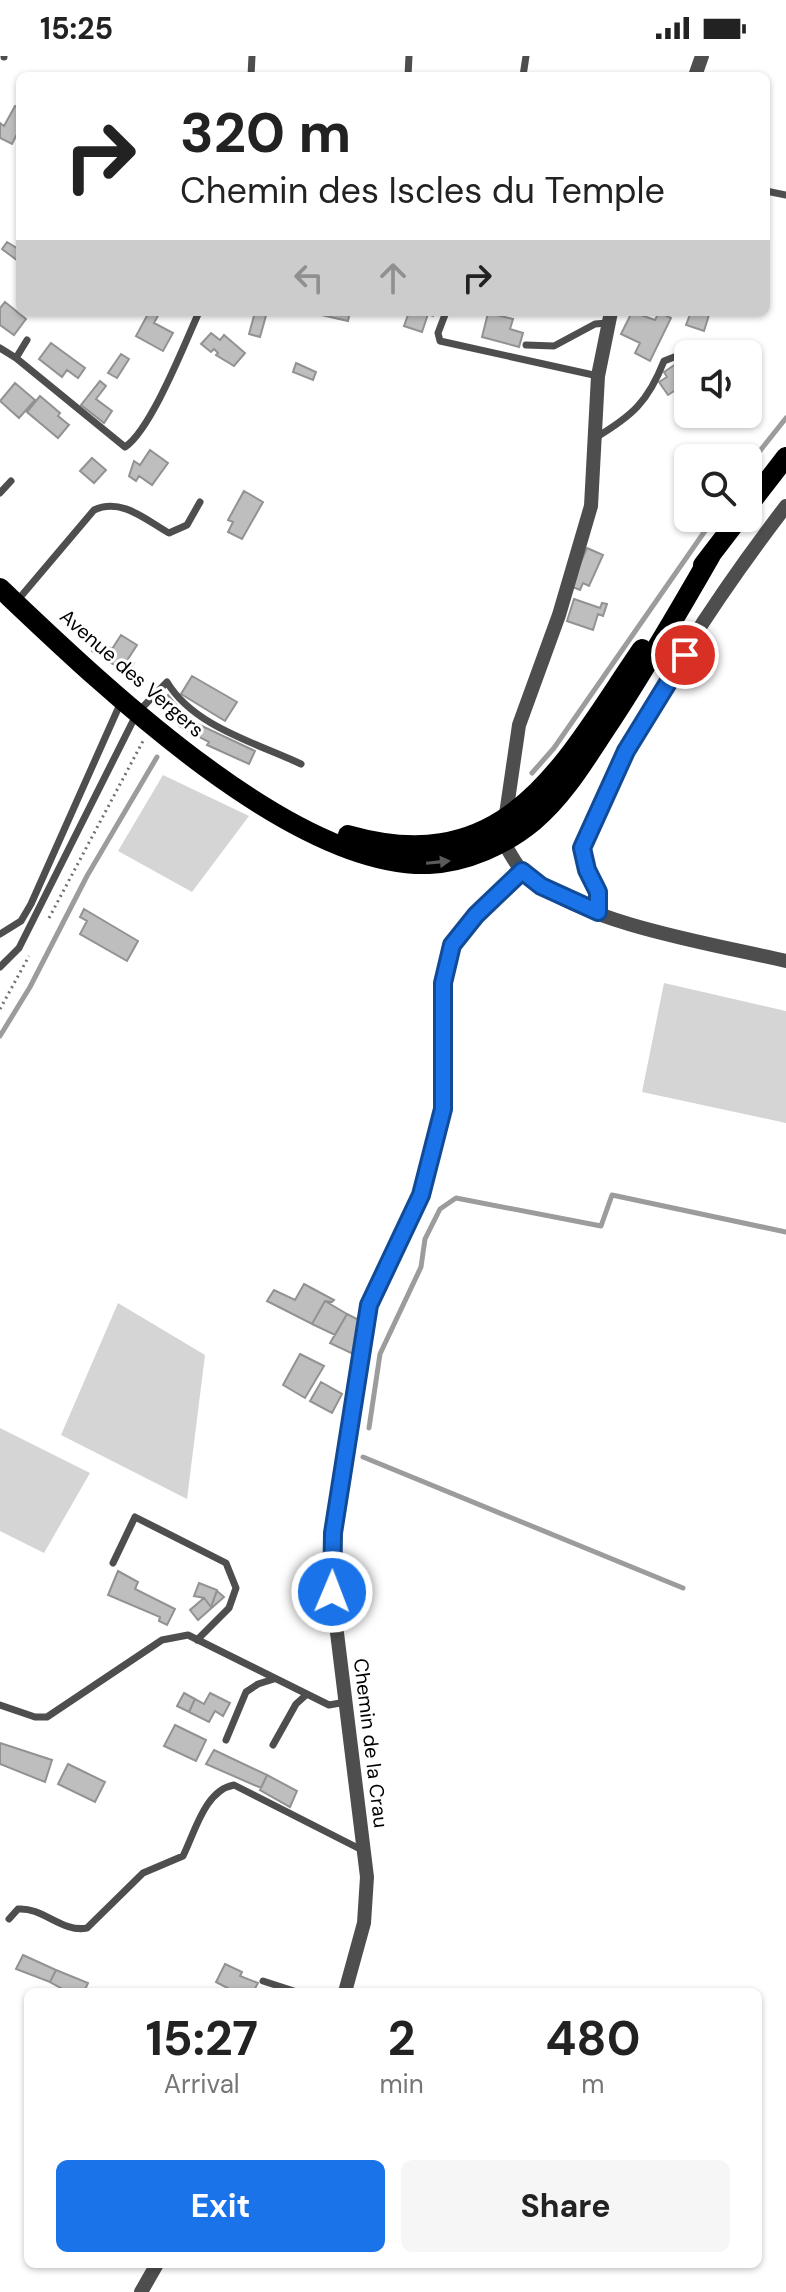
<!DOCTYPE html>
<style>
:root{--surface:#fff;--page:#f6f6f6;--text:#222;--muted:#767676;--accent:#1a73e8}
body{margin:0;font-family:"DM Sans",sans-serif;background:var(--page);color:var(--text);height:100vh;display:flex;flex-direction:column;font-size:30px;white-space:nowrap}
*{box-sizing:border-box;margin:0}
p{font-size:26px;color:var(--muted)}
.icon{flex:none;width:44px;height:44px;fill:none;stroke:currentColor;stroke-width:2;stroke-linecap:round;stroke-linejoin:round}
.map{position:relative;flex:1;overflow:hidden}
.sheet{position:absolute;left:24px;top:1932px;width:738px;height:280px;display:flex;flex-direction:column;background:var(--surface);border-radius:12px;box-shadow:0 2px 6px #0004}
.sheet>*{flex:none}
.top-card{position:absolute;left:16px;top:16px;width:754px;height:244px;border-radius:12px;box-shadow:0 2px 6px #0004;background:#fff;color:var(--text);overflow:hidden}
.controls{position:absolute;left:674px;top:284px;display:grid;gap:16px}
.controls a{display:grid;place-items:center;width:88px;height:88px;border-radius:12px;background:var(--surface);box-shadow:0 2px 6px #0004;font-size:40px}
.pin{position:absolute;display:grid;place-items:center;width:68px;height:68px;color:#fff;margin:-34px;border:4px solid #fff;border-radius:50%;box-shadow:0 2px 8px #0007}
.me{position:absolute;width:88px;margin:-44px;rotate:1deg;stroke-linejoin:round;filter:drop-shadow(0 0 6px #0008)}
.turn{display:flex;align-items:center;gap:28px;height:168px;padding:0 32px;font-size:36px}
.turn .icon{width:104px;height:104px;stroke-width:2.5}
.turn b{display:block;font-size:56px;line-height:68px}
.lanes{display:flex;align-items:center;height:76px;padding:0 32px;background:#0003;justify-content:center;gap:40px;direction:ltr}
.lanes .off{opacity:.35}
.eta{display:flex;justify-content:space-evenly;align-items:center;height:136px;text-align:center}
.eta b{font-size:48px;font-weight:700;line-height:56px}
.button{display:flex;gap:16px;margin-top:auto;padding:16px 32px}
.button a{flex:1;height:92px;border-radius:12px;background:var(--accent);color:#fff;font-size:32px;font-weight:700;line-height:92px;text-align:center}
.button a+a{background:var(--page);color:var(--text)}
.status{display:flex;justify-content:space-between;align-items:center;height:56px;padding:0 40px;background:var(--surface);direction:ltr}
.status svg{height:22px;fill:currentColor}
.map>svg:first-child{display:block}
.green{fill:#d5d5d5}
.lines{fill:none;stroke-linecap:round;stroke-linejoin:round}
.stream{stroke:#9c9c9c;stroke-width:5}
.building{fill:#bebebe;stroke:#929292;stroke-width:2}
.path{stroke:#707070;stroke-width:3;stroke-dasharray:2 4;stroke-linecap:butt}
.service{stroke:#4e4e4e;stroke-width:7}
.minor{stroke:#4e4e4e;stroke-width:14}
.primary{stroke:#000;stroke-width:20}
.oneway{fill:#595959}
.route-casing{stroke:#114b97;stroke-width:20}
.route{stroke:#1a73e8;stroke-width:14}
.labels{text-anchor:middle;dominant-baseline:central;stroke-width:6;stroke-linejoin:round;paint-order:stroke}
.street-label{font-size:20px;fill:#000;stroke:#fff}
</style>
<div class="status"><b>15:25</b><svg viewBox="0 0 49 12"><path d="M0 12V9h3v3zM5 12V6h3v6zM10 12V3h3v9zM15 12V0h3v12zM26 1h20v11H26zM47 4h2v5h-2z"/></svg></div>
<div class="map">
<svg width="786" height="2236" viewBox="0 0 786 2236">
<rect width="100%" height="100%" fill="#fff"/>
<path class="green" d="M163 719 249 760 192 836 118 795Z
M664 927 786 955V1067L642 1036Z
M118 1247 205 1299 187 1443 61 1379Z
M0 1372 90 1417 44 1497 0 1475Z"/>
<g class="lines">
<path class="stream" d="M748 410 786 362
M532 717 554 692 714 462
M0 980 30 931 87 820 157 701
M369 1372 380 1298 421 1211 425 1183 440 1153 456 1142 601 1170 612 1139 786 1176
M363 1401 683 1532"/>
</g>
<path class="building" d="M15 50 20 52V77L18 76 12 88 0 82V67L4 70Z
M7 186 20 194 18 205 2 193Z
M5 246 26 263 14 279 0 269V252Z
M149 256H160L154 267 173 277 163 295 136 280Z
M255 256H267L260 281 249 278Z
M321 256H350L348 265 321 259Z
M409 256H434L433 260 428 258 422 276 404 270Z
M632 256 655 264 659 256 671 262 650 305 635 297 640 287 621 278Z
M691 256 709 259 704 275 686 269Z
M488 257 513 263 510 273 523 277 519 291 482 281Z
M211 277 220 284 224 279 245 297 234 310 216 299 218 297 214 293 211 296 201 288Z
M51 287 85 312 78 322 67 314 62 321 39 303Z
M121 298 129 303 117 322 108 317Z
M688 303V326L668 339 659 326 667 321 664 316 679 306 681 310Z
M296 307 316 316 313 324 293 316Z
M100 325 106 330 96 343 112 355 104 367 81 349Z
M15 327 35 344 19 362 0 345Z
M40 340 60 357 58 360 69 369 58 382 27 356Z
M150 394 168 407 152 429 139 420 136 425 129 420 134 405 140 409Z
M92 402 106 414 94 427 80 415Z
M244 435 263 446 242 483 228 476 233 466 228 464Z
M587 492 603 499 589 530 583 527 580 534 570 530Z
M574 543 600 552 602 547 607 548 603 560 598 558 593 574 567 565Z
M121 579 137 589 128 603 134 607 127 617 92 595 99 585 112 593Z
M192 620 237 646 225 665 181 638Z
M168 639 189 664 255 695 249 708 207 689 209 686 179 670 160 647Z
M84 853 138 885 127 905 80 878 87 865 80 861Z
M304 1228 334 1244 332 1246 325 1245 312 1268 267 1245 274 1234 295 1244Z
M325 1245 347 1258 335 1279 312 1268Z
M347 1258 361 1265 354 1296 351 1297 330 1287Z
M300 1298 324 1310 305 1342 283 1329Z
M321 1326 342 1338 332 1357 310 1345Z
M118 1515 138 1526 135 1533 175 1553 167 1569 159 1565 160 1561 108 1539Z
M199 1527 217 1534 211 1551 204 1542 194 1540Z
M217 1535 224 1541 198 1564 190 1554 204 1542 211 1551Z
M184 1637 195 1643 189 1656 177 1650Z
M210 1637 230 1647 223 1660 215 1655 209 1666 189 1656 195 1643 204 1648Z
M175 1669 206 1684 196 1705 164 1690Z
M0 1687 52 1704 45 1726 0 1708Z
M214 1694 267 1719 261 1732 206 1708Z
M68 1708 105 1726 95 1746 58 1728Z
M267 1719 297 1735 290 1751 260 1734Z
M23 1899 56 1914 50 1926 16 1913Z
M225 1908 242 1916 240 1920 258 1927 253 1936H235L216 1926Z
M56 1914 88 1927 84 1936H68L50 1926Z"/>
<g class="lines">
<path class="path" d="M49 862 143 685
M0 953 29 900"/>
<path class="service" d="M4 1V0
M251 20 252 0
M408 20 409 0
M523 20 526 0
M766 135 786 139
M446 256 438 277 440 285 598 320
M526 289 554 290 595 268 607 267
M0 292 16 302 27 284
M16 302 125 391C151 374 185 287 199 256
M595 382C632 360 648 346 664 305L687 296
M0 437 11 425
M17 545 94 454C121 441 146 464 169 477L187 469 200 446
M0 878 21 865 31 848 121 646
M0 911 19 892 137 657 167 626C193 670 256 687 301 708
M113 1507 135 1461 226 1507 236 1532 229 1552 197 1584
M0 1649 35 1661H47L162 1584 188 1579 329 1649 346 1646
M226 1684 246 1636 258 1628 274 1623
M273 1689 296 1648 306 1639
M9 1863 18 1853C43 1851 62 1877 87 1872L143 1817 183 1800C195 1776 205 1734 234 1729L362 1794
M263 1925 297 1936"/>
<path class="minor" d="M695 20 702 0
M505 765 519 669 559 559 591 450 598 320 611 256
M503 785C511 799 519 815 533 825 592 869 713 888 786 905
M598 856C598 851 599 844 598 838 596 823 581 809 582 792 583 777 597 756 604 742 652 639 717 540 786 450
M345 1936 364 1867 367 1821 332 1536 333 1477 341 1419 369 1249 421 1139 439 1076 445 1030 443 927 452 889 476 859 522 815
M141 2236 157 2208"/>
<path class="primary" d="M748 450 786 401
M703 509 739 462
M0 532C96 623 291 813 429 808 467 806 505 789 534 765 566 738 588 699 611 665 646 611 679 555 711 499
M348 779C510 825 564 706 642 593"/>
</g>
<defs><path id="oneway-solid" d="M-6-.8H1V-3.2L6.5 0L1 3.2V.8H-6Z" transform="scale(2)"/></defs>
<use class="oneway" href="#oneway-solid" transform="translate(438 806) rotate(-6)"/>
<g class="lines">
<defs>
<path id="route" d="M332 1536 333 1477 369 1249 421 1139 443 1053V927L452 889 476 859 522 815 541 830 598 856V836L587 814 582 792 626 695 685 599"/>
</defs>
<use href="#route" class="route-casing"/>
<use href="#route" class="route"/>
</g>
<g class="labels">
<g class="street-label">
<text transform="translate(132 617) rotate(41)">Avenue des Vergers</text>
<text transform="translate(371 1687) rotate(83)">Chemin de la Crau</text>
</g>
</g>
</svg>
<div class="controls">
<a><svg class="icon" aria-label="sound" viewBox="0 0 24 24"><path d="M4 9h4l5-4v14l-5-4H4zM17 9q2 3 0 6"/></svg></a>
<a><svg class="icon" aria-label="search" viewBox="0 0 24 24"><circle cx="10" cy="10" r="6"/><path d="M15 15l6 6"/></svg></a>
</div>
<div class="pin" style="left:685px;top:599px;background:#d93025"><svg class="icon" aria-label="arrive" viewBox="0 0 24 24"><path d="M6 21V4h12l-3 4 3 4H6"/></svg></div>
<svg class="me" style="left:332px;top:1536px" viewBox="-20 -20 40 40"><circle r="17" fill="#1a73e8" stroke="#fff" stroke-width="3"/><path d="M0-11L8 9 0 5-8 9z" fill="#fff"/></svg>
<div class="top-card">
<div class="turn"><svg class="icon" aria-label="right" viewBox="0 0 24 24"><path d="M7 20v-9h11M14 6l5 5-5 5"/></svg><div><b>320 m</b>Chemin des Iscles du Temple</div></div>
<div class="lanes"><svg class="icon off" aria-label="left" viewBox="0 0 24 24"><path d="M17 20v-9H6M10 6l-5 5 5 5"/></svg><svg class="icon off" aria-label="ahead" viewBox="0 0 24 24"><path d="M12 20V5M6 11l6-6 6 6"/></svg><svg class="icon" aria-label="right" viewBox="0 0 24 24"><path d="M7 20v-9h11M14 6l5 5-5 5"/></svg></div>
</div>
<section class="sheet">
<div class="eta">
<div><b>15:27</b><p>Arrival</p></div>
<div><b>2</b><p>min</p></div>
<div><b>480</b><p>m</p></div>
</div>
<div class="button"><a>Exit</a><a>Share</a></div>
</section>
</div>
